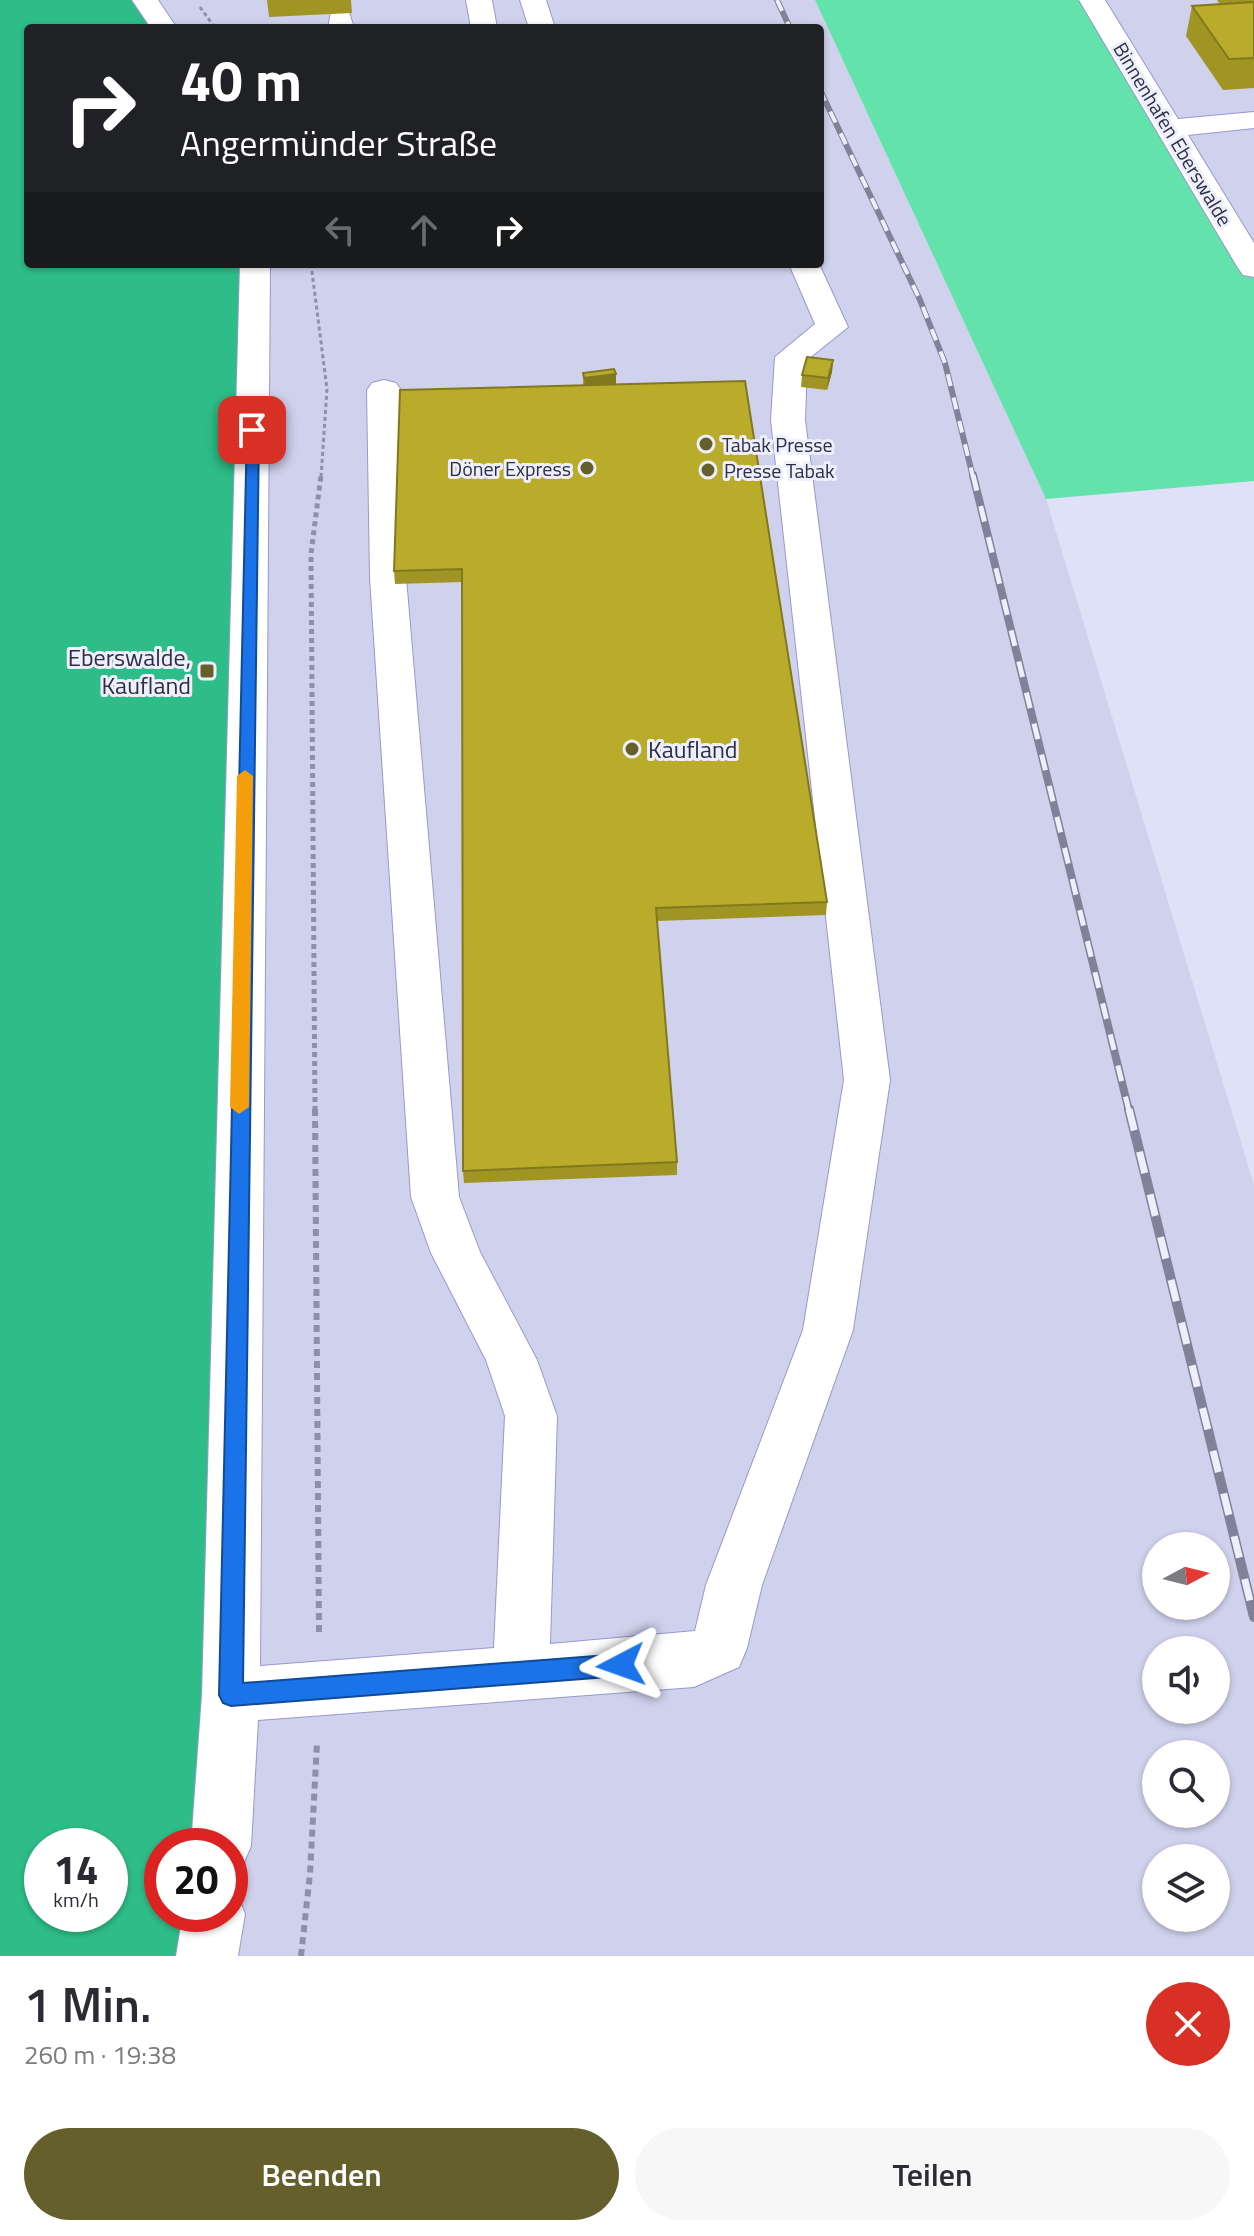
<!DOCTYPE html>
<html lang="de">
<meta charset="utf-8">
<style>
:root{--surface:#fff;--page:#f7f7f7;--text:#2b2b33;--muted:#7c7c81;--accent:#655f2b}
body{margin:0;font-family:"Titillium Web",sans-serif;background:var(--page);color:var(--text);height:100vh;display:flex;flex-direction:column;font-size:30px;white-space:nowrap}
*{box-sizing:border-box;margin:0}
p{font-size:26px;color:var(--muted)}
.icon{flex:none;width:44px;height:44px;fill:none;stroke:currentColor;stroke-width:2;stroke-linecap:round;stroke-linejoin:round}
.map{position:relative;height:1956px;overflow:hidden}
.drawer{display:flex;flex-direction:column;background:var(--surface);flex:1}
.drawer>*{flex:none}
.hud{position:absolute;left:24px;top:24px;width:800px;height:244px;border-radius:8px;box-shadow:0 2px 6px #0004;background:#202124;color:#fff;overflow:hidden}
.needle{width:52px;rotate:83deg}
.fabs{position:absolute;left:1142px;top:1532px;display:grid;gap:16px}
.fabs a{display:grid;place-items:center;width:88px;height:88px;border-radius:50%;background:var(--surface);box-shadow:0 2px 6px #0004;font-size:40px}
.speed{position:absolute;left:24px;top:1828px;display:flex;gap:16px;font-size:40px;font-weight:700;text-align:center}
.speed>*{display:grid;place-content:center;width:104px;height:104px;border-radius:50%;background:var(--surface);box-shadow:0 2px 6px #0004;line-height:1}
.speed small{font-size:20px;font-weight:400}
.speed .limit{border:12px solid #d22;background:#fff;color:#111}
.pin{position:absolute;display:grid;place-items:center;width:68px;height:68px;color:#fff;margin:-34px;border-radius:16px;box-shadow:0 4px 12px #0006}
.me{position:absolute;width:88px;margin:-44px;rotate:266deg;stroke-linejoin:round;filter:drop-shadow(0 0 6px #0008)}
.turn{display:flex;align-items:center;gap:28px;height:168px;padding:0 24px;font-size:36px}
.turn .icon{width:104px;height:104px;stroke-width:2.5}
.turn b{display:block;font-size:56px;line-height:68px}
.lanes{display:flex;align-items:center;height:76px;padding:0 24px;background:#0003;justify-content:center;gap:40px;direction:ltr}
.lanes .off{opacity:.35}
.round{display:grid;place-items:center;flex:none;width:84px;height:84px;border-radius:42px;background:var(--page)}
.head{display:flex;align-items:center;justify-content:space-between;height:136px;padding:0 24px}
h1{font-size:48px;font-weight:600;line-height:60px}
.action{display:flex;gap:16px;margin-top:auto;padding:16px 24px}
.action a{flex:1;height:92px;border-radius:48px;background:var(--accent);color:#fff;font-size:32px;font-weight:600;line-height:92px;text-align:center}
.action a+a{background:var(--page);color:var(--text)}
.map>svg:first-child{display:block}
.built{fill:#d0d1ec;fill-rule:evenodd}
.green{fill:#63e2ac}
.forest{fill:#2ebd88;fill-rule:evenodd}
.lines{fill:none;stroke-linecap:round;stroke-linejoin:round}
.minor-casing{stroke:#9798d1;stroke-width:2}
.path-far2{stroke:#8f90a8;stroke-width:3;stroke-dasharray:4 3;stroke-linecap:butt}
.path-far1{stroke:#8f90a8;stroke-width:5;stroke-dasharray:5 4;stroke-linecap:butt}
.path{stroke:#8f90a8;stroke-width:6;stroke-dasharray:7 5;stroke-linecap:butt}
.minor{fill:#fff;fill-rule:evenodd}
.rail-far2-casing{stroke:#81829a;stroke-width:6}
.rail-far1-casing{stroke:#81829a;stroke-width:8}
.rail-casing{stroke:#81829a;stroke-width:10}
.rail-far2{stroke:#eeeffb;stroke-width:4;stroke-dasharray:12;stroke-linecap:butt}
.rail-far1{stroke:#eeeffb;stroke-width:5;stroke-dasharray:16;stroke-linecap:butt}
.rail{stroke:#eeeffb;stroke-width:7;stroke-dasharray:22;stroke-linecap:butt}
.wall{fill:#a09425}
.shaded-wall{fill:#82781e}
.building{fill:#baac2b;stroke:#82781e;stroke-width:2}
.route{fill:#1a73e8;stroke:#114b97;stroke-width:2}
.slow{fill:#f59e0b}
.poi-dot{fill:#655f2b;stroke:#eeeffb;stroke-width:3}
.labels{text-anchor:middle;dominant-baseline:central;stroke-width:6;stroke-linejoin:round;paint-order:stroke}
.far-street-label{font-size:20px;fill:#2e2f46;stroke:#eeeffb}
.far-poi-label{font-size:20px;fill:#2e2f46;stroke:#eeeffb;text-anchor:start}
.poi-label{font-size:24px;fill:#2e2f46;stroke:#eeeffb;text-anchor:end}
</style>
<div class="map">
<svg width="1254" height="1956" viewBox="0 0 1254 1956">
<rect width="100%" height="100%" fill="#dfe1f9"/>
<path class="built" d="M150 0H815L1046 499 1254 1185V1956H207L230 1914 255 264H820V28H168ZM1156 1546H1216V1606H1156ZM1156 1650H1216V1710H1156ZM1156 1754H1216V1814H1156ZM1156 1858H1216V1918H1156Z
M1090 0H1254V265Z"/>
<path class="green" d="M815 0H1090L1254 265V481L1046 499Z"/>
<path class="forest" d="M0 0H150L168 28H28V264H255L221 1846H162V1914H214L207 1956H0ZM42 1846H110V1914H42Z"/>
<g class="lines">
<defs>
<path id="minor" d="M132 0H158L177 28H151Z
M466 0H492L497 28H471Z
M520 0H546L555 28H529Z
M1079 0H1105L1178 119 1254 112V128L1188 135 1254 243V277L1243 275 1238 268Z
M340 10 349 12 354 28H328L331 12Z
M240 264H270L260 1666 494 1648 505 1416 486 1360 431 1253 411 1197 370 578 367 390 372 383 384 380 396 383 401 390 406 578 459 1197 480 1252 537 1360 557 1416 550 1644 695 1631 706 1585 803 1330 844 1080 771 420 775 357 815 324 789 264H819L848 327 807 360 805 420 890 1080 853 1330 762 1585 747 1648 739 1667 694 1687 258 1720 251 1846 242 1867 230 1872V1846H191L202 1695Z
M230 1890 236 1892 245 1914 238 1956H176L183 1914H230Z"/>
</defs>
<use href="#minor" class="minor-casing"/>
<path class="path-far2" d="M200 7 215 28
M311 264 327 389 321 477"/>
<path class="path-far1" d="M315 1111 311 554 321 475"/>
<path class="path" d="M315 1109 319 1633
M301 1956 310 1874 317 1743"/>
<use href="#minor" class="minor"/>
<defs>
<path id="rail-far2" d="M777 0 790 28
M820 90 920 300 945 363 973 477"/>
<path id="rail-far1" d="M973 475 1129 1111"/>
<path id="rail" d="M1129 1109 1254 1617"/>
</defs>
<use href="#rail-far2" class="rail-far2-casing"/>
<use href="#rail-far1" class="rail-far1-casing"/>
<use href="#rail" class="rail-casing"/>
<use href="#rail-far2" class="rail-far2"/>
<use href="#rail-far1" class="rail-far1"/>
<use href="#rail" class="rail"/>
</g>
<path class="wall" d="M267 0H351L352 13 269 17Z
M1217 0H1254V88L1223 90 1186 36 1192 6 1220 4Z
M833 360 832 372 827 390 801 387 802 375Z
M583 373 616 374V384L827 902 826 915 657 921 677 1162V1175L464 1183 463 1171 462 582 395 584 394 571 583 385Z"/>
<path class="shaded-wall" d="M833 360 832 372 827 390 828 378Z
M616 374V386L585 390 584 378Z"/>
<path class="building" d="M1254 2V58L1229 59 1192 6Z
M807 357 833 360 828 378 802 375Z
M614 369 616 374 584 378 583 373Z
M745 381 827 902 656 908 677 1162 463 1171 462 569 394 571 400 390Z"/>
<path class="route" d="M247 427 259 430 243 1683 621 1654 629 1658 633 1665 629 1673 621 1676 231 1706 223 1703 219 1695Z"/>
<path class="slow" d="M245 770 253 776 249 1107 239 1114 230 1107 237 776Z"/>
<g class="poi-dot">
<circle cx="706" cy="444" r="8"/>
<circle cx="587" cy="468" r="8"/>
<circle cx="708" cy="470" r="8"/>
<rect x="199" y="663" width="16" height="16" rx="4"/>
<circle cx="632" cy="749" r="8"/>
</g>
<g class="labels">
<g class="far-street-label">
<text transform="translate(1173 134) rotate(59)">Binnenhafen Eberswalde</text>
</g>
<g class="far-poi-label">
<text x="722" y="444">Tabak Presse</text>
<text x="571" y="468" text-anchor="end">Döner Express</text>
<text x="724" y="470">Presse Tabak</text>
</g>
<g class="poi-label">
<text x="191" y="657">Eberswalde,<tspan x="191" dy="28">Kaufland</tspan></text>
<text x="648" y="749" text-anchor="start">Kaufland</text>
</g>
</g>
</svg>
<div class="fabs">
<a><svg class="needle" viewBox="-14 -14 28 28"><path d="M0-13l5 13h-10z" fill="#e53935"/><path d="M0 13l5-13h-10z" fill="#7c7c81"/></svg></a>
<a><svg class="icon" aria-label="sound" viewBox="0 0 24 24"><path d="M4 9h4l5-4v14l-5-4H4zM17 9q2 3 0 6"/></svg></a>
<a><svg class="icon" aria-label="search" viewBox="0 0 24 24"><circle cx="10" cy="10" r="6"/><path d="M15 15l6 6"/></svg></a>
<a><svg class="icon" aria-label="layers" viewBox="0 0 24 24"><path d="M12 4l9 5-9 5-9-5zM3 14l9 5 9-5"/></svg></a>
</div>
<div class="speed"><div>14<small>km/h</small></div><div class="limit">20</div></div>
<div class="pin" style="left:252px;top:430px;background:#d93025"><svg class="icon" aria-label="arrive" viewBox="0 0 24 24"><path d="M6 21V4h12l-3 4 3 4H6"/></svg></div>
<svg class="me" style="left:621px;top:1665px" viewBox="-20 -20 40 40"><path d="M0-17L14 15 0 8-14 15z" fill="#1a73e8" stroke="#fff" stroke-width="4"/></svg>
<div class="hud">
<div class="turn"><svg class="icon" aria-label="right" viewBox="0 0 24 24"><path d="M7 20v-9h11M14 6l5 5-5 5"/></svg><div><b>40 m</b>Angermünder Straße</div></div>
<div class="lanes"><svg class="icon off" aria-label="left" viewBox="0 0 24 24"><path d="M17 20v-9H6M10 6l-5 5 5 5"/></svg><svg class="icon off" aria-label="ahead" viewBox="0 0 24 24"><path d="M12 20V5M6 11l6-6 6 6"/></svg><svg class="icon" aria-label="right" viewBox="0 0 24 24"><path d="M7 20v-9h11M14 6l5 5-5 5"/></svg></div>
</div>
</div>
<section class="drawer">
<div class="head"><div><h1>1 Min.</h1><p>260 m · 19:38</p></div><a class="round" style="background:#d93025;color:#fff"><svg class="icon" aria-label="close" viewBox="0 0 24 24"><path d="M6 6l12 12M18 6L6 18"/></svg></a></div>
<div class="action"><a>Beenden</a><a>Teilen</a></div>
</section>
